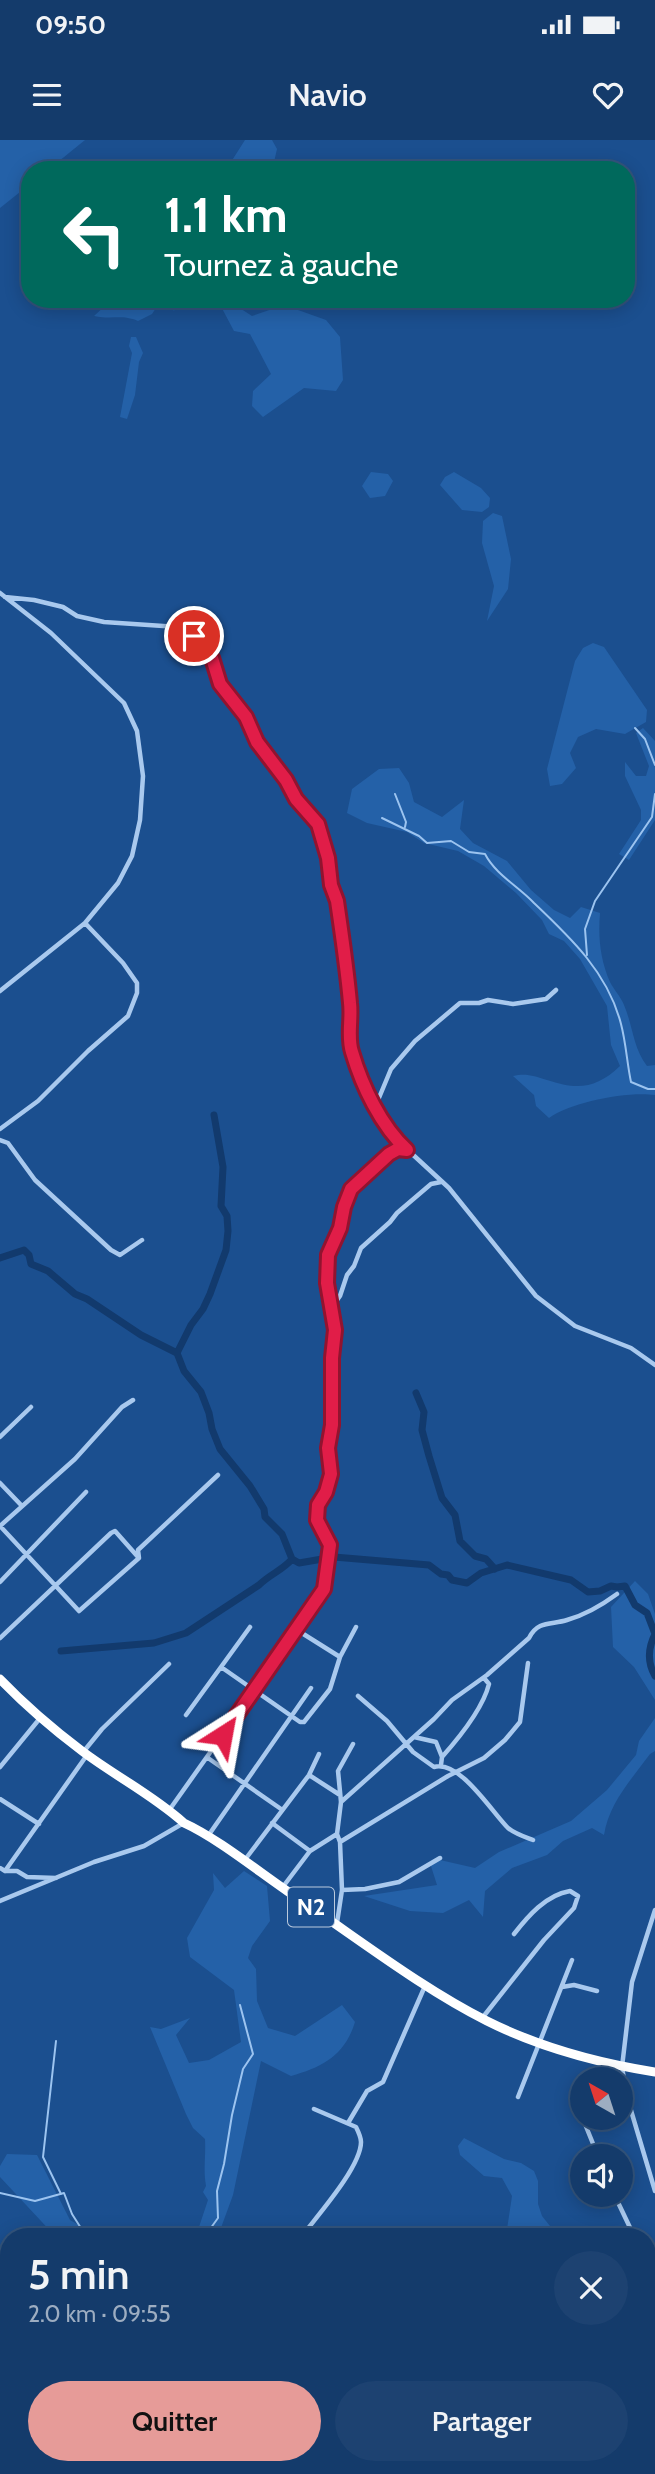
<!DOCTYPE html>
<html lang="fr">
<meta charset="utf-8">
<style>
:root{--surface:#143b6b;--page:#1d4271;--text:#f1f3f6;--muted:#9dadc1;--line:#33557e;--accent:#e69b98}
body{margin:0;font-family:Cabin,sans-serif;background:var(--page);color:var(--text);height:100vh;display:flex;flex-direction:column;font-size:26px;white-space:nowrap}
*{box-sizing:border-box;margin:0}
p{font-size:23px;color:var(--muted)}
.icon{flex:none;width:38px;height:38px;fill:none;stroke:currentColor;stroke-width:2;stroke-linecap:round;stroke-linejoin:round}
.map{position:relative;flex:1;overflow:hidden}
.details{position:absolute;left:0px;top:2088px;width:656px;height:247px;display:flex;flex-direction:column;background:var(--surface);border-radius:28px 28px 0 0;box-shadow:0 4px 18px #0003,0 0 0 2px var(--line)}
.details>*{flex:none}
.banner{position:absolute;left:21px;top:21px;width:614px;height:147px;border-radius:28px;box-shadow:0 4px 18px #0003,0 0 0 2px var(--line);background:#00695c;color:#fff;overflow:hidden}
.needle{width:46px;rotate:321deg}
.tools{position:absolute;left:570px;top:1927px;display:grid;gap:14px}
.tools a{display:grid;place-items:center;width:63px;height:63px;border-radius:50%;background:var(--surface);box-shadow:0 4px 18px #0003,0 0 0 2px var(--line);font-size:35px}
.pin{position:absolute;display:grid;place-items:center;width:60px;height:60px;color:#fff;margin:-30px;border:4px solid #fff;border-radius:50%;box-shadow:0 2px 7px #0007}
.me{position:absolute;width:77px;margin:-38px;rotate:34deg;stroke-linejoin:round;filter:drop-shadow(0 0 5px #0008)}
.turn{display:flex;align-items:center;gap:24px;height:147px;padding:0 28px;font-size:32px}
.turn .icon{width:91px;height:91px;stroke-width:2.5}
.turn b{display:block;font-size:49px;line-height:60px}
.round{display:grid;place-items:center;flex:none;width:74px;height:74px;border-radius:37px;background:var(--page)}
.summary{display:flex;align-items:center;justify-content:space-between;height:119px;padding:0 28px}
h1{font-size:42px;font-weight:600;line-height:52px}
.cta{display:flex;gap:14px;margin-top:auto;padding:14px 28px}
.cta a{flex:1;height:80px;border-radius:42px;background:var(--accent);color:#111;font-size:28px;font-weight:600;line-height:80px;text-align:center}
.cta a+a{background:var(--page);color:var(--text)}
.status{display:flex;justify-content:space-between;align-items:center;height:49px;padding:0 35px;background:var(--surface);direction:ltr}
.status svg{height:19px;fill:currentColor}
header{display:flex;justify-content:space-between;align-items:center;height:91px;padding:0 28px;background:var(--surface);font-size:32px;font-weight:600}
.map>svg:first-child{display:block}
.green{fill:#2461a8}
.lines{fill:none;stroke-linecap:round;stroke-linejoin:round}
.stream{stroke:#9cc4f0;stroke-width:2}
.river{stroke:#123a6d;stroke-width:7}
.street{stroke:#a9c9ee;stroke-width:4.5}
.highway{stroke:#fff;stroke-width:9}
.route-casing{stroke:#92132f;stroke-width:18}
.route{stroke:#e11d48;stroke-width:12}
.labels{text-anchor:middle;dominant-baseline:central;stroke-width:7;stroke-linejoin:round;paint-order:stroke}
.shield{fill:#1b4f8f;stroke:#bbcadd;stroke-width:2}
.shield-label{font-size:23px;font-weight:bold;fill:#fff}
</style>
<div class="status"><b>09:50</b><svg viewBox="0 0 49 12"><path d="M0 12V9h3v3zM5 12V6h3v6zM10 12V3h3v9zM15 12V0h3v12zM26 1h20v11H26zM47 4h2v5h-2z"/></svg></div>
<header><svg class="icon" aria-label="menu" viewBox="0 0 24 24"><path d="M4 6h16M4 12h16M4 18h16"/></svg>Navio<svg class="icon" aria-label="heart" viewBox="0 0 24 24"><path d="M12 20l-8-8c-3-5 5-10 8-4 3-6 11-1 8 4z"/></svg></header>
<div class="map">
<svg width="655" height="2334" viewBox="0 0 655 2334">
<rect width="100%" height="100%" fill="#1b4f8f"/>
<path class="green" d="M0 0H85L48 30H30V44L0 68Z
M245 0H272L277 9 274 22 268 27 257 26 255 30H217L231 22Z
M140 159H178L174 171 169 164 160 162 152 174 138 181C121 174 113 180 94 176L107 164 138 167Z
M217 159H233L235 165 252 176 284 165 326 180 340 197 343 240 336 251 304 248 263 277 252 266 253 251 271 234 250 194 234 191Z
M131 197H136L143 213 139 222 135 255 127 279 120 277 132 213 129 206Z
M371 332 388 334 393 341 385 356 370 358 362 346Z
M454 332 481 348 490 358 489 367 482 372 462 370 440 345 445 337Z
M493 373 502 376 511 419 508 449 487 481 494 446 482 403 483 381Z
M593 503 604 507 647 570 646 582 625 594 596 589 578 597 570 613 576 628 562 644 550 646 547 629 575 521 583 508Z
M643 588 655 601V680L629 720 619 714 641 680V670L625 636V622L636 636H646L649 626 636 593Z
M399 628 409 643 414 662 442 677 464 660 460 689 473 703 507 721 531 750 554 770 570 778 581 767 600 773C598 797 600 819 610 842 614 850 621 857 624 865 633 886 633 908 647 926L655 925V955C627 951 571 962 549 978L536 966 534 955 513 936C526 933 534 936 547 940 577 950 596 949 620 926L611 905 607 866 580 819 564 801 549 794 542 780 516 753 484 726 458 711 424 703 407 692 367 683 347 673 352 649 379 629Z
M635 1441 648 1454 655 1474V1560L634 1527 613 1507 611 1467Z
M655 1578V1611L650 1614C631 1640 609 1663 604 1695L592 1688 563 1701 547 1715 512 1728 485 1751 483 1777 469 1760 443 1773 410 1771 364 1756 437 1745 430 1723 440 1720 475 1728 499 1712 571 1681 607 1650 636 1615 639 1601Z
M244 1731 267 1746 270 1781 252 1806 248 1818 256 1829 257 1861 268 1888 295 1896 342 1865 355 1882C345 1915 323 1927 291 1936L261 1921 233 2055 218 2096H196L208 2060 203 2052 206 2046C203 2029 206 2016 205 1999L193 1988 186 1974 150 1887 161 1889 190 1878 176 1895 189 1923 209 1920 241 1902 234 1850 190 1817 187 1798 214 1750 213 1733 225 1748Z
M464 1998 504 2019 521 2023 534 2031 538 2041V2064L542 2076 558 2096H506L512 2056 502 2038 484 2036 460 2015 458 2006Z
M7 2014 37 2015 70 2080 98 2096H141H55L0 2037V2026Z
M9 2199V2258L6 2261 0 2259V2219Z
M188 2326H256L259 2334H189Z"/>
<g class="lines">
<path class="stream" d="M635 588 645 599 655 625
M395 654 406 682 405 687
M382 678 419 696 427 703 451 701 469 712 485 714C496 735 518 746 534 763 571 798 608 833 621 884 626 903 627 923 631 942L648 949H655
M587 815 585 789 595 761 652 677 655 654
M56 1901 43 2017 61 2054
M0 2053 35 2061 64 2053 72 2074 86 2096
M205 2096 218 2078 217 2051 224 2024 232 1975 243 1929 253 1914 240 1865
M236 2334 238 2329 236 2326
M575 2334 578 2326"/>
<path class="river" d="M0 1118 24 1110 29 1115 31 1124 48 1131 75 1154 87 1159 141 1195 177 1213 184 1231 201 1252 209 1273 212 1289 220 1309 250 1346 264 1369 265 1377 282 1394 292 1419 299 1423 334 1417 429 1425 441 1434 448 1435 452 1440 467 1443 481 1433 507 1425 571 1440 588 1452 600 1451 611 1446 617 1447 625 1446 635 1465 647 1473 655 1494
M177 1213 191 1185 203 1169 210 1154 226 1110 228 1091 227 1076 221 1066 223 1027 214 975
M416 1253 424 1272 422 1290 429 1316 442 1358 455 1375 460 1401 475 1416 486 1419 495 1429
M655 1494C648 1508 647 1522 655 1536
M61 1511 154 1503 186 1493 259 1445C270 1434 283 1430 292 1419"/>
<path class="street" d="M0 453 51 493 124 563 137 591 143 636 140 680 132 716 118 743 85 783 0 851
M5 457 34 460 63 467 77 476 104 482 178 487 194 496 211 518 220 544 246 577 253 597 286 640 297 658 318 684 328 718 334 756 337 761 351 867V909L361 937 383 980 397 1000 449 1048 536 1156 575 1186 631 1208 655 1225
M376 965 391 929 415 901 460 863H479L488 860 513 864 546 859 556 850
M0 989 38 961 88 911 128 876 137 853V843L123 823 85 783
M0 1000 8 1003 35 1040 111 1110 120 1115 142 1100
M332 1167 340 1156 347 1135 354 1126 361 1108 390 1082 397 1073 431 1044 441 1042
M0 1297 31 1267
M0 1343 22 1366
M0 1386 79 1471 139 1418 138 1410 218 1335
M0 1386 75 1319 122 1267 133 1260
M0 1442 86 1352
M250 1487 221 1527 300 1582H304L330 1549 340 1517 356 1487
M297 1490 340 1517
M0 1498 111 1393 115 1391 138 1417
M358 1556 387 1581 413 1612 434 1627C460 1620 491 1671 508 1688 515 1694 525 1697 533 1700
M186 1575 221 1527
M414 1597 436 1602 442 1617 441 1625
M84 1611 102 1589 169 1524
M442 1617C458 1599 483 1568 489 1544L484 1538
M208 1618 281 1669
M0 1627 41 1577
M309 1635 340 1655
M0 1659 39 1684
M341 1662 434 1579 452 1560 487 1535 529 1498C538 1480 552 1485 567 1480 585 1475 602 1465 617 1454
M170 1669 297 1490 324 1449 330 1405 317 1380 318 1365 326 1352 331 1333 328 1308 332 1285V1218L335 1190 327 1143 328 1116 340 1088 344 1067 351 1049 389 1014 398 1009 406 1010
M272 1683 310 1711
M208 1696 311 1548
M340 1702 448 1636 484 1618 505 1600 520 1582 528 1523
M244 1721 309 1635 319 1614
M0 1728 5 1731H17L27 1737 56 1738
M5 1731 87 1615
M282 1748 310 1711 337 1694
M342 1750 365 1749 399 1742 440 1718
M0 1761 94 1722 144 1706 182 1684
M655 1770 632 1842 622 1927 627 1957 655 2051
M337 1783 342 1750 340 1702 337 1694 341 1662 338 1631 353 1604
M562 1847 574 1845 597 1851
M483 1877 544 1800 574 1768 578 1756 570 1751C546 1755 528 1776 514 1794
M518 1957 572 1820
M348 1983 367 1951 383 1942 425 1846
M585 1984 598 2016
M614 2054 634 2096
M302 2096C317 2076 361 2027 361 2002 361 1997 358 1991 356 1987L314 1969
M648 2123 655 2137
M648 2223 655 2220"/>
<path class="highway" d="M0 1539C25 1565 53 1589 82 1611 115 1636 153 1655 184 1683 217 1698 259 1732 290 1753 355 1796 418 1846 487 1881 539 1907 598 1923 655 1932"/>
</g>
<g class="lines">
<defs>
<path id="route" d="M194 496 212 518 220 544 246 577 257 602 286 640 296 659 318 684 328 718 331 745 337 761C342 795 347 829 350 863 352 879 347 897 352 912 362 946 381 986 407 1010L398 1009 389 1014 351 1049 344 1067 340 1088 328 1115 327 1143 335 1190 332 1218V1285L328 1308 331 1334 326 1352 318 1365 317 1380 330 1405 324 1449 223 1595"/>
</defs>
<use href="#route" class="route-casing"/>
<use href="#route" class="route"/>
</g>
<g class="labels">
<rect class="shield" x="288" y="1747.5" width="46" height="39" rx="5"/>
<g class="shield-label">
<text x="311" y="1767">N2</text>
</g>
</g>
</svg>
<div class="tools">
<a><svg class="needle" viewBox="-14 -14 28 28"><path d="M0-13l5 13h-10z" fill="#e53935"/><path d="M0 13l5-13h-10z" fill="#9dadc1"/></svg></a>
<a><svg class="icon" aria-label="sound" viewBox="0 0 24 24"><path d="M4 9h4l5-4v14l-5-4H4zM17 9q2 3 0 6"/></svg></a>
</div>
<div class="pin" style="left:194px;top:496px;background:#d93025"><svg class="icon" aria-label="arrive" viewBox="0 0 24 24"><path d="M6 21V4h12l-3 4 3 4H6"/></svg></div>
<svg class="me" style="left:223px;top:1595px" viewBox="-20 -20 40 40"><path d="M0-17L14 15 0 8-14 15z" fill="#e11d48" stroke="#fff" stroke-width="4"/></svg>
<div class="banner">
<div class="turn"><svg class="icon" aria-label="left" viewBox="0 0 24 24"><path d="M17 20v-9H6M10 6l-5 5 5 5"/></svg><div><b>1.1 km</b>Tournez à gauche</div></div>
</div>
<section class="details">
<div class="summary"><div><h1>5 min</h1><p>2.0 km · 09:55</p></div><a class="round"><svg class="icon" aria-label="close" viewBox="0 0 24 24"><path d="M6 6l12 12M18 6L6 18"/></svg></a></div>
<div class="cta"><a>Quitter</a><a>Partager</a></div>
</section>
</div>
